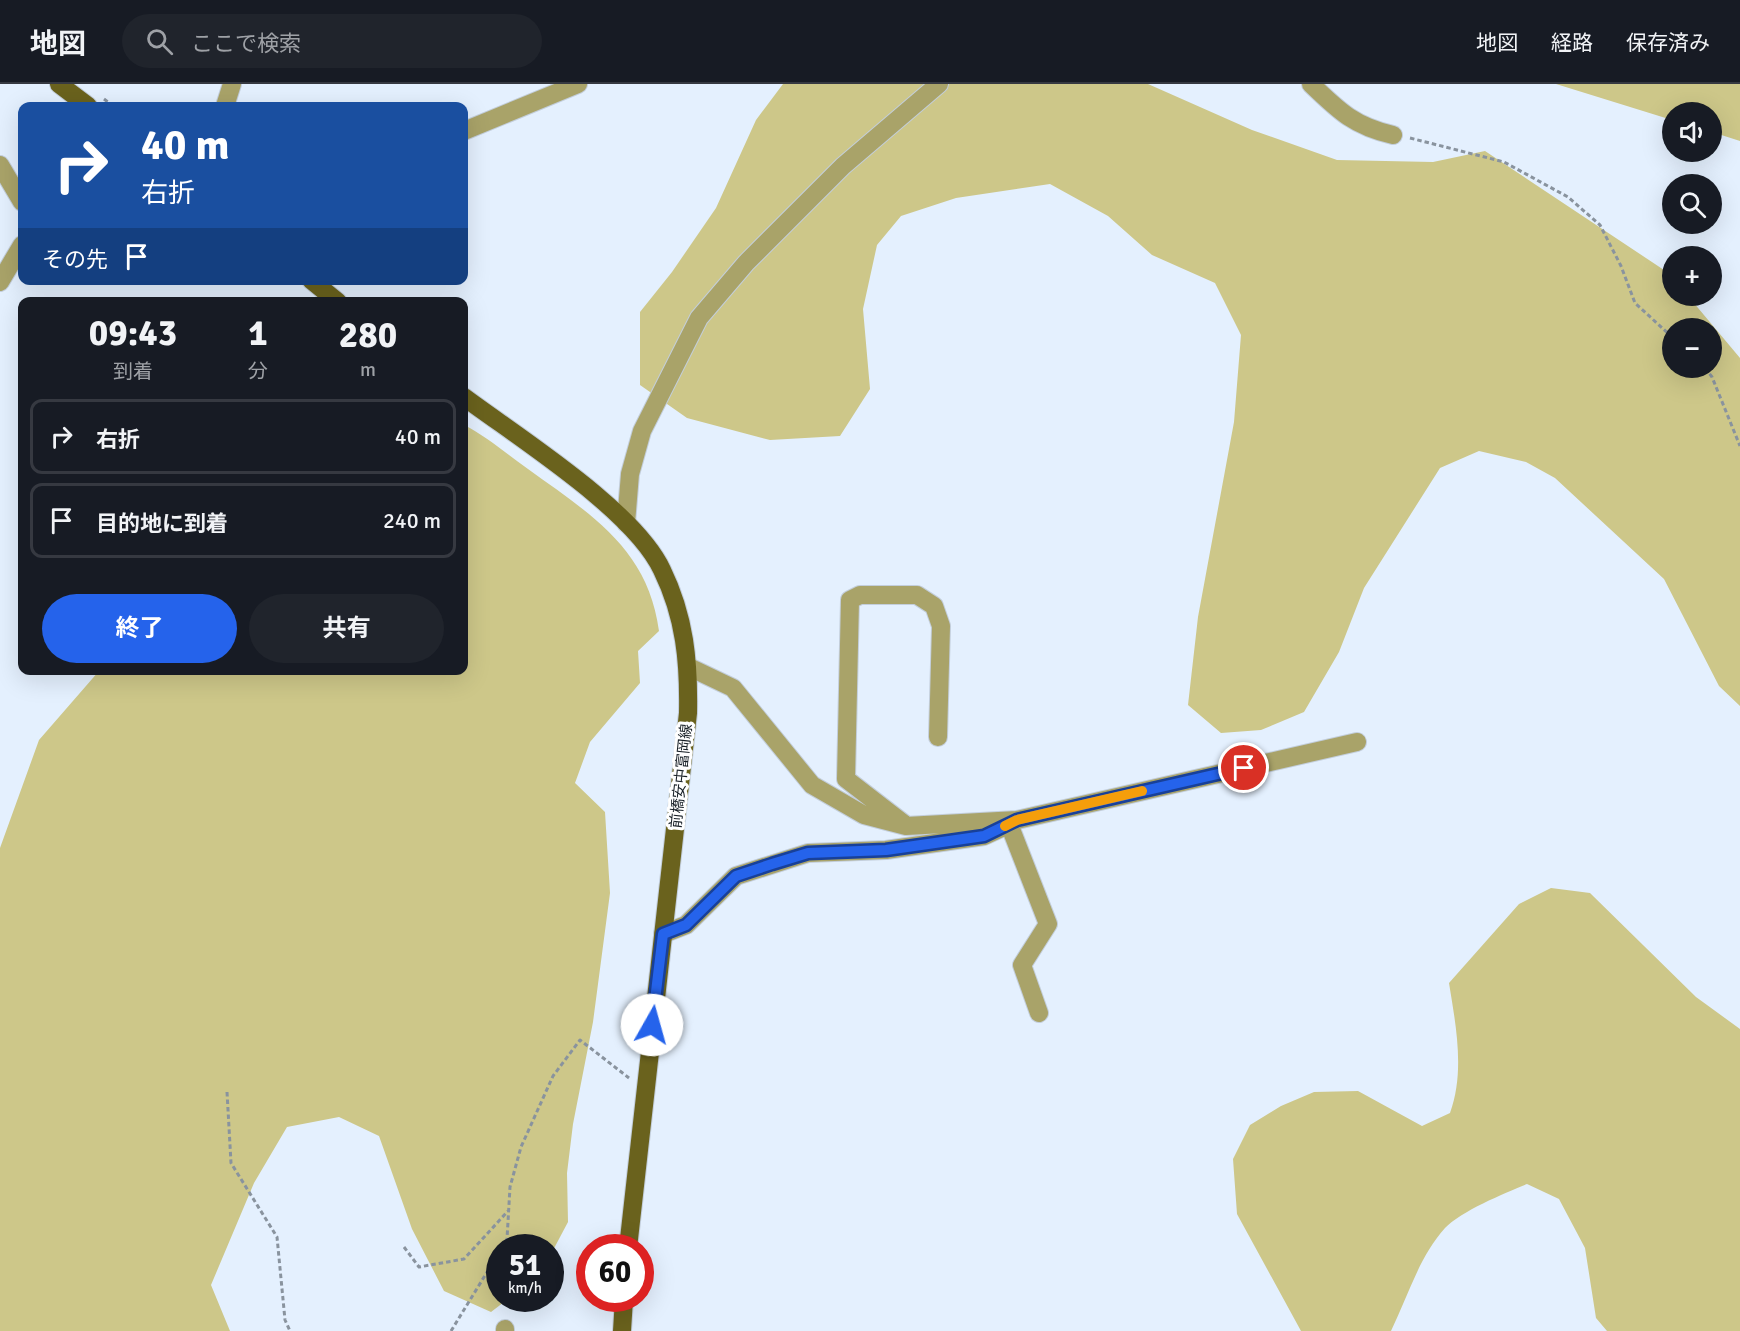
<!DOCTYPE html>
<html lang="ja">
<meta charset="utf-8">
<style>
:root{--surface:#171b24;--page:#20242c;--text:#f1f3f6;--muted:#9ea1a6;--line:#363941;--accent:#2563eb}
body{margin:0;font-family:Signika,"Noto Sans JP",sans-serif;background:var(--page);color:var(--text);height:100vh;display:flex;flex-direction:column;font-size:22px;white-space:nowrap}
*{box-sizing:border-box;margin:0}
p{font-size:20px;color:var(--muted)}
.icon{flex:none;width:33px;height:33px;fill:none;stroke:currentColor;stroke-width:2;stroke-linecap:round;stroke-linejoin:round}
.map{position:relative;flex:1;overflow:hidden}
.details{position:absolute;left:18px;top:213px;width:450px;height:378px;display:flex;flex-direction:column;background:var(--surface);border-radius:12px;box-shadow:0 6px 24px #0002}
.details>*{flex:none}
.top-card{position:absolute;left:18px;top:18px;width:450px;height:183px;border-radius:12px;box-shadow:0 6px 24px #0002;background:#1a4fa0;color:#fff;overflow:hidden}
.buttons{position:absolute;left:1662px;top:18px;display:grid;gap:12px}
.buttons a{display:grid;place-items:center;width:60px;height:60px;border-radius:50%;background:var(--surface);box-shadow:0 6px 24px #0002;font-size:30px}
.speed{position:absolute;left:486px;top:1150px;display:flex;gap:12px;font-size:30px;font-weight:700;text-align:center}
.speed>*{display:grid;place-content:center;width:78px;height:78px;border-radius:50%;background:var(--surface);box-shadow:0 6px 24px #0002;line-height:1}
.speed small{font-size:15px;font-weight:400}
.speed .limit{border:9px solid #d22;background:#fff;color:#111}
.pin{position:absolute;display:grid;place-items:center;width:51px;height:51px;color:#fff;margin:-26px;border:3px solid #fff;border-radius:50%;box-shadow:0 2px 6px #0007}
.me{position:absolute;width:66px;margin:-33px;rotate:7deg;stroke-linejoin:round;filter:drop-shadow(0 0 4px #0008)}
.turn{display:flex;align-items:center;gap:21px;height:126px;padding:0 24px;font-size:27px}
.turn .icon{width:78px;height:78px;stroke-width:2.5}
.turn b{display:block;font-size:42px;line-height:51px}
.then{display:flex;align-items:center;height:57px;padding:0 24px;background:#0003;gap:12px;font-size:22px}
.eta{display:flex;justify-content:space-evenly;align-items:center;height:102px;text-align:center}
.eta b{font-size:36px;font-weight:700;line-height:42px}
.primary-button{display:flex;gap:12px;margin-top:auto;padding:12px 24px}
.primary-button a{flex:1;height:69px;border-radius:36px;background:var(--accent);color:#fff;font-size:24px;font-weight:700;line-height:69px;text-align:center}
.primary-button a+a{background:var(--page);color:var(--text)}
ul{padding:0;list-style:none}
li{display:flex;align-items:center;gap:18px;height:75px;margin:0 12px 9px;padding:0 12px;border:3px solid var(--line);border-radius:12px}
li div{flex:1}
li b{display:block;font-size:22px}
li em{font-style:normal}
header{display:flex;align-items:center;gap:36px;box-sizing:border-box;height:84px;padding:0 30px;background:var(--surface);border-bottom:2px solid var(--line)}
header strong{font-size:28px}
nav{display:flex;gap:33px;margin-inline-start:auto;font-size:21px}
.search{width:420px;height:54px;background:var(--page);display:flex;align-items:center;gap:15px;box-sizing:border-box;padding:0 21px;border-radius:33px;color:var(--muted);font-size:22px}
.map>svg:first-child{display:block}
.green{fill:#cdc789;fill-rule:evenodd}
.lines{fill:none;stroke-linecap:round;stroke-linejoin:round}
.minor-casing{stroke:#c3cedb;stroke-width:20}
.major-casing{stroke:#c3cedb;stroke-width:20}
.path{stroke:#89939e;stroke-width:3;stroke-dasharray:4.5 3;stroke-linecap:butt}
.minor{stroke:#a9a369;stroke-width:18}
.major{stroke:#6a621d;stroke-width:18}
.route-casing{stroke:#184099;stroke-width:15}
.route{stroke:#2563eb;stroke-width:10}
.slow{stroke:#f59e0b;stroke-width:10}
.labels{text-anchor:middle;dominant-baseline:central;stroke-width:6;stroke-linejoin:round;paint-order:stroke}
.street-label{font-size:15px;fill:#161e25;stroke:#fff}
</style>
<header>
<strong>地図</strong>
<div class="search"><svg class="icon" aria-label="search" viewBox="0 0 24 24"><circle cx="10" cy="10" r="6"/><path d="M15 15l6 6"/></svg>ここで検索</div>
<nav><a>地図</a><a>経路</a><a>保存済み</a></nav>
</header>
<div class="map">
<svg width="1740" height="1247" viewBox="0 0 1740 1247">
<rect width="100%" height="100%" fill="#e4f0fe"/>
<path class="green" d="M783 0H1148L1252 46 1337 76 1433 78 1485 67 1670 190 1672 212H1688L1740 274V622L1719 602 1664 495 1555 394 1526 378 1479 367 1440 384 1364 504 1339 568 1304 628 1261 646 1221 649 1188 621 1198 533 1234 338 1241 251 1215 199 1152 171 1108 132 1050 100 956 114 901 132 877 161 863 225 870 305 840 352 770 356 687 334 640 301V228L672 188 716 124 756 36ZM1672 244H1712V284H1672Z
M1556 0H1740V57L1712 48V28H1672V36Z
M464 341C486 352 507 370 528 385 590 430 648 464 659 547L638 567 640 599 590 658 575 699 605 728 610 809 593 938 573 1040 567 1089 568 1138 551 1170 550 1164H500V1215H508L491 1228 444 1207 412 1145 379 1052 339 1033 287 1043 254 1099 211 1201 230 1247H0V764L39 656 99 587 464 586Z
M1551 804 1590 809 1696 913 1740 945V1247H1607L1596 1234 1585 1164 1559 1115 1527 1100C1505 1109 1461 1127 1445 1144 1419 1173 1408 1212 1391 1247H1301L1237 1130 1233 1075 1250 1041 1281 1022 1314 1008 1358 1007 1422 1042 1450 1029C1465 988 1456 942 1449 899L1519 820Z"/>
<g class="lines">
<defs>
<path id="minor" d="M1311 0C1339 27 1354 42 1393 51
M225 22 232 0
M464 47 578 0
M0 81 22 118
M0 198 22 161
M626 439 630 390 642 347 699 234 746 179 843 82 939 0
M689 583 733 604 812 701 864 731 906 742 1017 736 1357 658
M903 739 846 695 850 516 860 511H917L934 522 941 542 938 653
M1009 740 1048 840 1022 881 1039 929
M663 850 686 841 736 792 808 769 886 766 984 752 1010 740
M505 1247V1245"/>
<path id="major" d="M59 0 88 22
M311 196 338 218
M464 313C519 354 634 426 662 486 685 533 689 578 688 629L628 1164
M622 1247 624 1215"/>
</defs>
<use href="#minor" class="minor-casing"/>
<use href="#major" class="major-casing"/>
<path class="path" d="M104 15 113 22
M1410 54 1504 78 1568 113 1600 141 1621 182 1635 219 1672 253
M1705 284 1712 293 1740 362
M227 1008 231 1079 277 1153 285 1236 290 1247
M404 1163 419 1183 464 1175 508 1127
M501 1164 507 1155 510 1103 521 1063 553 992 580 956 629 994
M451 1247 500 1167"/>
<use href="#minor" class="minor"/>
<use href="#major" class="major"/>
</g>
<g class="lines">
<defs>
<path id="route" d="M652 941 663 850 686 841 736 792 772 780 808 769 886 766 984 752 1017 736 1244 684"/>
</defs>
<use href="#route" class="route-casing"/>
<use href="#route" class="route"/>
<path class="slow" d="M1005 742 1017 736 1142 707"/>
</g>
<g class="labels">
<g class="street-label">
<text transform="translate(681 692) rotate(-84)">前橋安中富岡線</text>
</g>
</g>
</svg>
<div class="buttons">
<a><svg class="icon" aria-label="sound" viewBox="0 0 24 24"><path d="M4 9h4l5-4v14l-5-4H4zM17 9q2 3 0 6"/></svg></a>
<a><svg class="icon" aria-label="search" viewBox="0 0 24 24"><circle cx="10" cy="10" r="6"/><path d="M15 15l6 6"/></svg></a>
<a>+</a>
<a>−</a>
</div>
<div class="speed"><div>51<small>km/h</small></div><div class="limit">60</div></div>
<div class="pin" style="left:1244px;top:684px;background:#d93025"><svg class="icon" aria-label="arrive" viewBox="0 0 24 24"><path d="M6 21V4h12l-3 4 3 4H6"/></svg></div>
<svg class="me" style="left:652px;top:941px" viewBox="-20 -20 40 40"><circle r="19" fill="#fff"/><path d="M0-13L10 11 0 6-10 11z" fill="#2563eb"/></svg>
<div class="top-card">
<div class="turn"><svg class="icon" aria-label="right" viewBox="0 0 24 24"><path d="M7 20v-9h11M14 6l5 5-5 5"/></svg><div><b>40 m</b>右折</div></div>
<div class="then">その先<svg class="icon" aria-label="arrive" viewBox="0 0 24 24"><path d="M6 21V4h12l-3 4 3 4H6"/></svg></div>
</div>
<section class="details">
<div class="eta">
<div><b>09:43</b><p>到着</p></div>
<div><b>1</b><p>分</p></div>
<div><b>280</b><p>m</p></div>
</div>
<ul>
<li><svg class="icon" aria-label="right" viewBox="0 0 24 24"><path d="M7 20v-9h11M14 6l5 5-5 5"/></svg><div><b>右折</b></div><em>40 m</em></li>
<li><svg class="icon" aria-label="arrive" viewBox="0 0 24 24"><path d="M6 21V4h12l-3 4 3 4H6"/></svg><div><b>目的地に到着</b></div><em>240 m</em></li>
</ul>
<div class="primary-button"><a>終了</a><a>共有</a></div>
</section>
</div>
